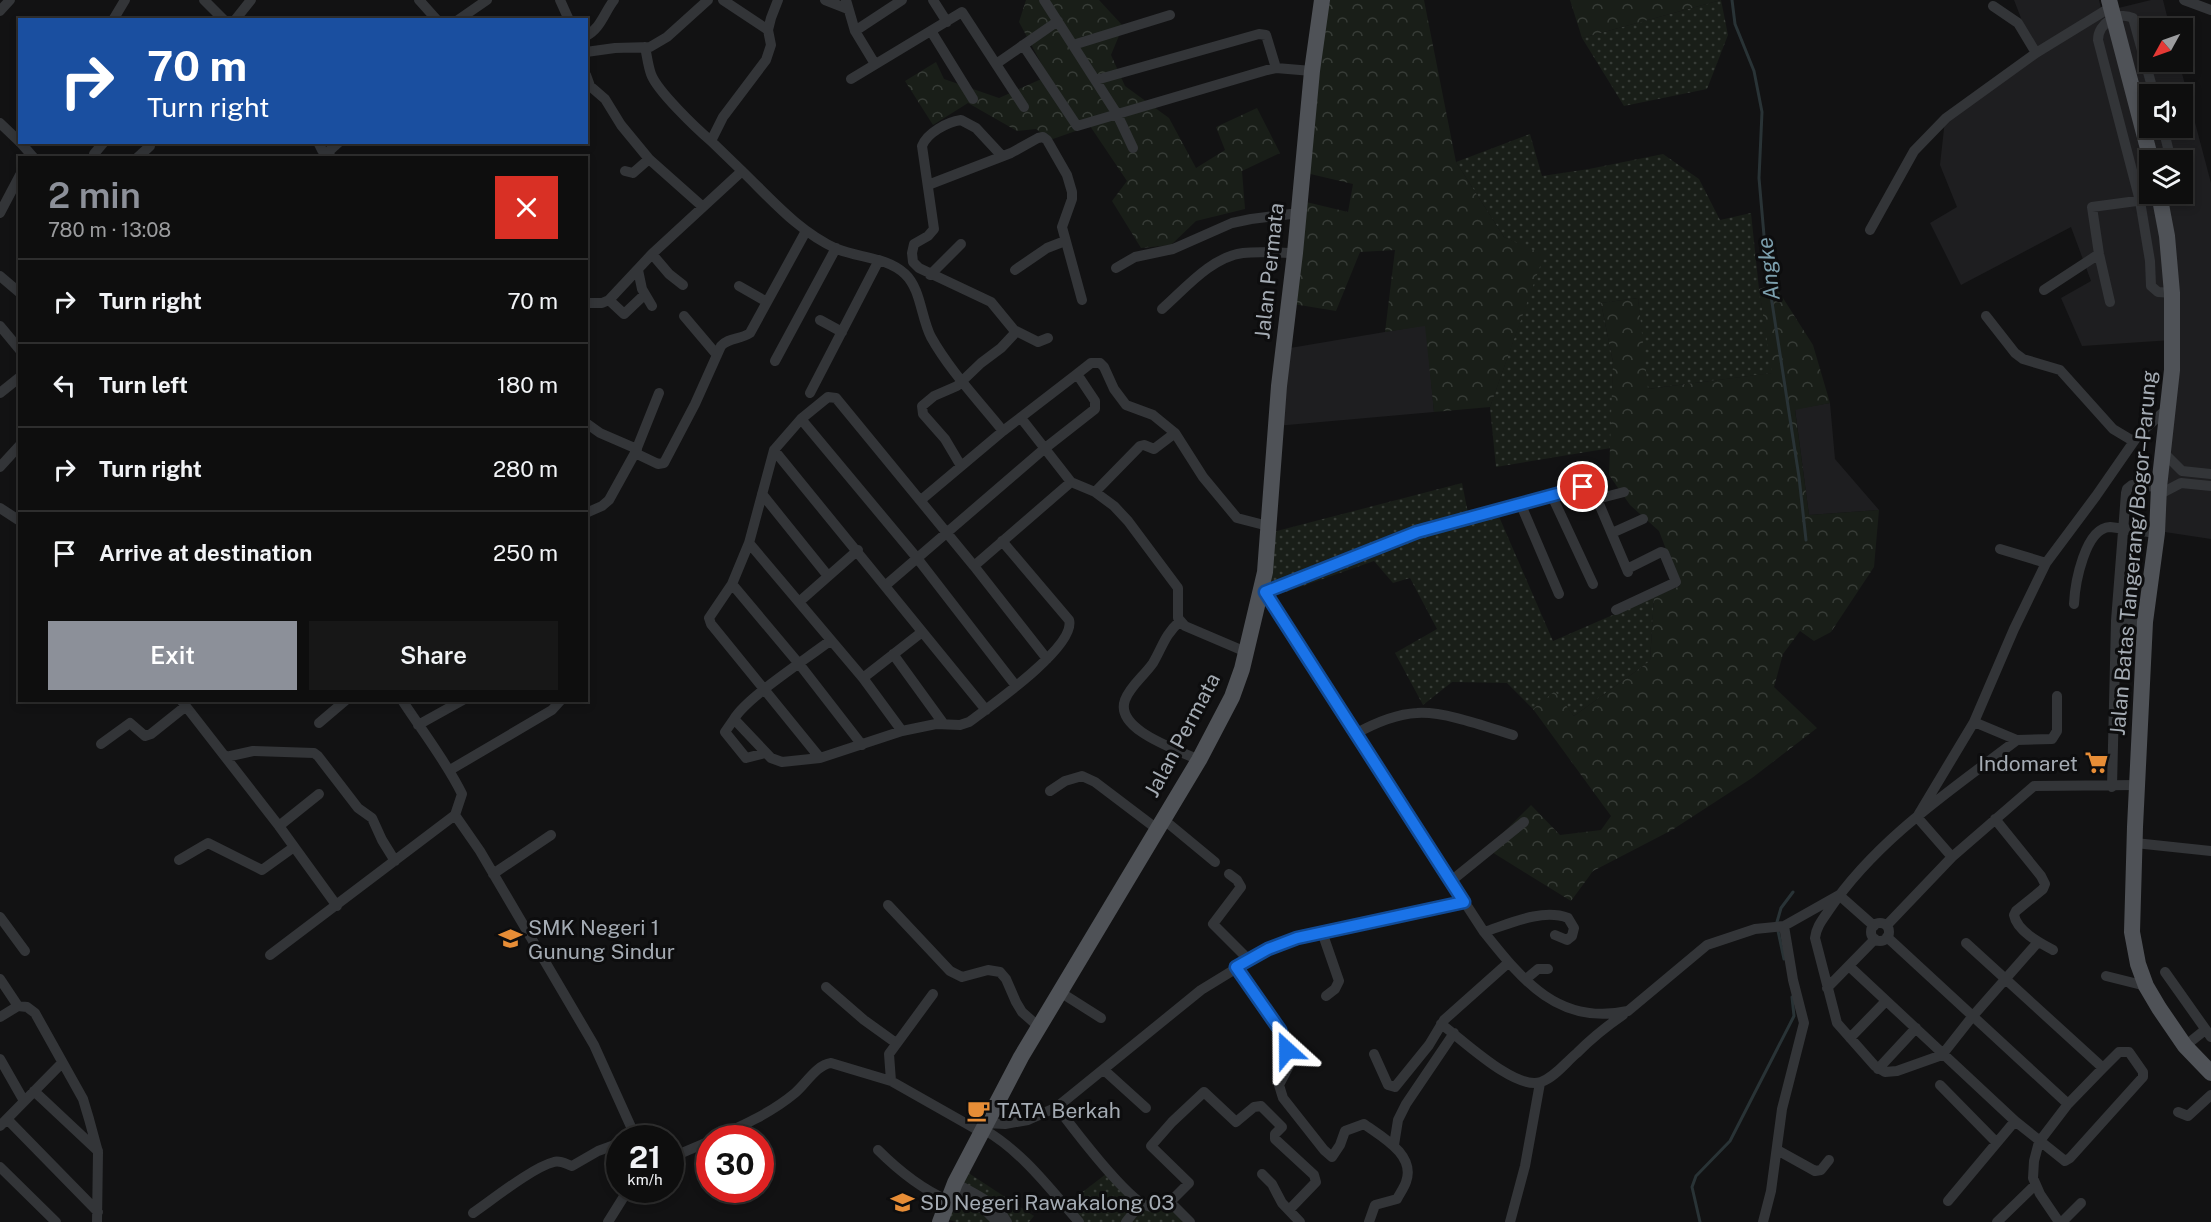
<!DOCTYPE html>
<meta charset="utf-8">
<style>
:root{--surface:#0e0e0e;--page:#171717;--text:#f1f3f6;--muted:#9b9c9e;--line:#2e2e2e;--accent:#8c9099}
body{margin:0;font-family:"Public Sans",sans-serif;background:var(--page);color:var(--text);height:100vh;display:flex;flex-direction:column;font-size:22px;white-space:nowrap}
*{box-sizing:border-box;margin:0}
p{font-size:20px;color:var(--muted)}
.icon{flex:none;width:33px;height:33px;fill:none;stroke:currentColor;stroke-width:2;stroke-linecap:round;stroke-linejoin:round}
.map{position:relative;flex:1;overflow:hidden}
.side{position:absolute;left:18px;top:156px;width:570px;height:546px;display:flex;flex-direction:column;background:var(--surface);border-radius:0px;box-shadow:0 3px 9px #0003,0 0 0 2px var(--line)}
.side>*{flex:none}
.hud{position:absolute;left:18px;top:18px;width:570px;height:126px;border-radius:0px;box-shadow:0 3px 9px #0003,0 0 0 2px var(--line);background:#1a4fa0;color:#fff;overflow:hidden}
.needle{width:39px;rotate:230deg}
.buttons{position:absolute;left:2139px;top:18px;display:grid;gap:12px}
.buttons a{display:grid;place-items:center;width:54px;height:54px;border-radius:0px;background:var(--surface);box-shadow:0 3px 9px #0003,0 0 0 2px var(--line);font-size:30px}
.speed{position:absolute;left:606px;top:1125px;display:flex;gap:12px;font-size:30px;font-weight:700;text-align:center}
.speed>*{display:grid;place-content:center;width:78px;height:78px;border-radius:50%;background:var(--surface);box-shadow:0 3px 9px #0003,0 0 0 2px var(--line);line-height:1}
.speed small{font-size:15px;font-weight:400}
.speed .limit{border:9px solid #d22;background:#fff;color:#111}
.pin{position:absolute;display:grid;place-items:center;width:51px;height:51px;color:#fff;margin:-26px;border:3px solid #fff;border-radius:50%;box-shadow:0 2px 6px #0007}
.me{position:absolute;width:66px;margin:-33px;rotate:336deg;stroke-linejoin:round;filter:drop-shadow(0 0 4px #0008)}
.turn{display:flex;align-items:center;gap:21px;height:126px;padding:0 30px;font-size:27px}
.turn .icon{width:78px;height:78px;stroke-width:2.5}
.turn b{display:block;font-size:42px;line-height:51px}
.round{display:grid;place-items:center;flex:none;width:63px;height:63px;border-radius:0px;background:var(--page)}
.summary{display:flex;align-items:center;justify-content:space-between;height:102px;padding:0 30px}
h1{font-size:36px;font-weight:600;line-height:45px;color:var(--accent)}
.primary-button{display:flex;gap:12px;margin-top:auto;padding:12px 30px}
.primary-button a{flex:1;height:69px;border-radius:0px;background:var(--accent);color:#fff;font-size:24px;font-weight:600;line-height:69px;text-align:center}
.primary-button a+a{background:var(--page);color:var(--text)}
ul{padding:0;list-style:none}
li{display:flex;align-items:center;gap:18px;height:84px;padding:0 30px;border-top:2px solid var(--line)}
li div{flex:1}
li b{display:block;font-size:22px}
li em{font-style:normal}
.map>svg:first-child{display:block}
.built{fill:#1e1e20;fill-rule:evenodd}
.grass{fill:url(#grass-dots)}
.forest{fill:url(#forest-crowns)}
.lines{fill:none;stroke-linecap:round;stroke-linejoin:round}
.stream{stroke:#293336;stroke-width:3}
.street{stroke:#333538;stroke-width:10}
.primary{stroke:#4f5257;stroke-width:16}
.route-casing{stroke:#114b97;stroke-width:15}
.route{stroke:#1a73e8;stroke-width:10}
.labels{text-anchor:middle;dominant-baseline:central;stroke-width:6;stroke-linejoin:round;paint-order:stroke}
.street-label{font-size:21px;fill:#a4abb3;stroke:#0d0d0e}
.poi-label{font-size:21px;fill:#a4abb3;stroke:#0d0d0e;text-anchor:start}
.water-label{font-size:22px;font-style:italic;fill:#7c9fad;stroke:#0d0d0e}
</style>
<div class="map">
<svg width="2211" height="1222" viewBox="0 0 2211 1222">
<defs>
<pattern id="grass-dots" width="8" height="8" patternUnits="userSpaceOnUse" patternTransform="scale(1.5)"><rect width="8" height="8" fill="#191e18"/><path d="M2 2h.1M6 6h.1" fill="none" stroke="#373c37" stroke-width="1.8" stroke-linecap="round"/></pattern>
<pattern id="forest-crowns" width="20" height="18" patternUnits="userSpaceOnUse" patternTransform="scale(1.5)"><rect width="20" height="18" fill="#191e18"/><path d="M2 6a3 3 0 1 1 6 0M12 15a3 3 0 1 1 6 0" fill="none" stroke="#373c37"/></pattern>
</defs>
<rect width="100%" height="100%" fill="#121213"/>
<path class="built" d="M2014 0H2099L2102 12 2151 0H2163L2170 28H2150V62H2179L2211 183V539L2158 531 2172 340 2082 346 2061 298 2091 281 2071 227 1961 285 1930 223 1957 207 1940 165 1945 120 2036 57ZM2150 94H2182V128H2150ZM2150 160H2182V194H2150Z
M1426 325 1434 412 1276 426 1284 349Z
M1830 403 1835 459 1879 510 1809 515 1795 409Z"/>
<path class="grass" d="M1721 0 1728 35 1707 89 1624 106 1582 38Z
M1530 134 1542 176 1589 169 1663 154 1699 179 1720 220 1751 213 1759 289 1773 373 1647 389 1638 298 1601 303 1613 362 1611 448 1496 467 1490 407 1543 256 1504 237 1456 162Z
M1462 483 1468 513 1494 505 1553 641 1654 597 1650 661 1574 716 1555 692 1533 709 1507 683 1452 682 1423 705 1395 653 1437 629 1410 578 1393 583 1374 561 1260 601 1269 533Z
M964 1170 1034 1216 1029 1222H956L943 1218Z
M1106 1174 1139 1206 1166 1197 1188 1222H1079L1063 1207Z"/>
<path class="forest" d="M1026 0H1099L1123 26 1111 55 1125 86 1169 118 1196 168 1225 150 1216 127 1257 108 1280 153 1242 171 1245 209 1196 221 1171 245 1141 248 1112 201 1127 181 1090 126 1050 140 1036 129 1017 131 968 103 933 125 905 81 936 62 944 79 999 98 1048 76 1019 22Z
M1322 0H1424L1456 162 1504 237 1544 255 1490 407 1434 412 1425 326 1385 332 1395 250 1360 252 1336 311 1287 303 1302 201 1348 212 1353 184 1306 173Z
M1570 0H1721L1582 38Z
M1774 284 1813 345 1830 403 1795 410 1809 515 1879 510 1874 567 1831 632 1814 641 1800 631 1783 654 1774 687 1817 728 1752 778 1672 830 1593 871 1571 901 1487 849 1531 805 1560 835 1601 830 1611 816 1533 709 1555 691 1574 716 1650 661 1654 597 1680 586 1659 531 1630 505 1609 475 1613 362 1601 303 1638 298 1648 389 1772 373 1759 289Z"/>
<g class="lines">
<path class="stream" d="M1732 0 1735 24 1754 71 1762 112 1759 178 1767 270 1799 477 1806 540
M1777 922 1781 908 1793 892
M1778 931 1784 959
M1700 1222 1692 1187 1696 1176 1730 1141 1794 1016 1792 997"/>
<path class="street" d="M204 0 224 20
M419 0 437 20
M560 0 569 20
M825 0 848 9
M846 0 855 31
M933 0 947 22
M1044 0 1117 114 1133 148
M2184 0 2211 10
M1993 6 2018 23 2036 53
M0 11 10 0
M113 20 125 0
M235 20 251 0
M458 20 487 0
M768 30 771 18 778 0
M931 31 973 99
M586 36C601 28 604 13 614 0
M1023 45 1077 126 1267 70 1276 68 1312 71
M1073 45 1170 15
M645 47C647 56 648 66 651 74 657 91 697 129 711 141
M586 52 615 48 650 47 667 37 708 0
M875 64 855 31 902 0
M996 64 1058 21
M586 75 590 86 605 99 621 125 649 159 703 207
M851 79 962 12 1024 107
M1096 80 1259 34 1266 35 1276 68
M2154 94 2133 18C2118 11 2098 23 2098 40L2140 201 2150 261 2151 286 2158 292 2172 293
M0 123 20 142
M2163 128 2171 160
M20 142 34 158
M318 142 322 150 332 158
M328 152 339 142
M1002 156 976 128 961 120C947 122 927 133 922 146L934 229 928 236 914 244 912 253 913 262 919 268 991 302 1014 330 1038 342 1048 338
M94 158V154L104 142
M137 158 150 146
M625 171 633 173 649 159
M742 171C771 199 799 232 837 249 859 258 887 257 905 274 921 289 921 318 931 337 950 371 979 401 1003 431
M928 185 1011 153 1038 138 1043 137 1047 140 1067 175 1072 192V199L1062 227 1082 300
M0 213 20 175
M1870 230 1914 151 1946 118 2036 53 2111 7
M652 254 669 274 683 285
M1116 268 1135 257 1173 249 1232 223 1251 219 1299 213
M638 270 642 289 652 306
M1015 270 1047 248 1065 241
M930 275 961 244
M0 276 20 293
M739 286 767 302
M2044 290 2099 254
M609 300 624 314 644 295
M2110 302 2099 254 2092 207 2159 198
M586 303H602L609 300 652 254 742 171 711 141 723 117 766 60 771 45 768 30 723 0
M1162 309C1185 289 1211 257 1243 253 1260 251 1278 253 1295 253
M684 316 717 355
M1986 316 2015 353 2023 359 2060 370 2113 429 2133 441
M820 320 842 332
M0 326 20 350
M775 361 836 248
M1077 374 1091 363H1100L1104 367 1114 389 1126 405 1153 415 1175 433 1203 477 1237 518 1268 526
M0 393 20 377
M810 393 879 260
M1021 418 1071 482 1095 492 1114 506 1128 521 1178 588V618L1185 626 1246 652
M801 419 917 558 1016 686
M586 423 600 433 637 449
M774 450 986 710
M2163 452 2182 471 2211 474
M635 453 659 393
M961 466 945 439 923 414 922 406 934 396 957 386 981 363 1001 348 1016 332
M0 467 20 445
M1095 492 1140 446 1144 445 1154 449 1175 433
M762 494 828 576
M2158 495 2181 483 2211 486
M1552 496 1593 584
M1597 499 1624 492
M1521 505 1559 594
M0 508 20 521
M586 513 602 506 609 500 635 453 658 464 664 463 695 404 721 346C729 337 740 340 750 333L806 231
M1612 533 1643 519
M749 543 863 678 902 731
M2000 549 2046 563
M974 566 1071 482
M732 584 800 665 862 745
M886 585 1044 449 1095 409V401L1077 374 1003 431 921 500
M1265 592 1417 532 1583 487 1591 490 1597 499 1628 572
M1261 593 1265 592 1322 683 1484 932C1523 981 1559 1026 1628 1011L1707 945 1755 929 1784 926 1839 895
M799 602 858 550
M2074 604C2075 583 2085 528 2110 527L2157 533
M1616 610 1676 582 1664 553 1661 552 1627 569
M1180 621C1164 636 1163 646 1153 663 1144 676 1130 686 1125 700 1114 730 1179 750 1199 760
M2116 621 2145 622
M831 640C808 658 747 697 734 719L771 758 782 762 820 758 902 731 936 724 960 725 969 722C989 707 1077 646 1069 620L1002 541
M893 654 943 723
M863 678 922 632
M181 700 279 826 337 906
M734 719 725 732 746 758 765 753
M1974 722 2017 740 2052 739 2057 731V696
M319 723 346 700
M418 725 463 700
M1355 734C1373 724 1396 714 1417 713 1444 711 1487 727 1513 735
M2017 740C1951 790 1876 840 1829 910 1823 919 1816 927 1815 938L1837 1023 1875 1066 1885 1072 1897 1071 1942 1055 1972 1017 2038 942
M101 744 130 723 145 736 151 734 186 706
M226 757 253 751 314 753 318 756 358 808 372 818 382 840 395 861
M820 758 711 624 709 618 732 584 749 543 774 450 801 419 828 397 836 398 974 566 1047 659
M450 770 552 710 561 700
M2112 787 2116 621 2126 493 2127 489 2132 485 2159 487
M1050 791 1065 781 1082 776 1095 782 1157 829
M455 815 480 851 594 1045 636 1138H654
M1163 819 1215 862
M1995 819 2041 876 2045 884 2043 889 2016 911 2014 915C2017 931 2040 943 2053 950
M279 826 319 794
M2135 843 2211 851
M1952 857 1917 817 1974 722 2014 629 2046 563 2096 496 2139 434 2168 408
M179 860 208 843 262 870 294 847
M493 874 551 835
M1229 874 1237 880 1241 887 1213 924 1249 960
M1451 881 1524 822
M1839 895 1874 926
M888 905 950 971 962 977 988 970 1000 972 1006 979 1016 1002 1022 1012 1039 1027
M0 917 25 951
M1871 932a9 9 0 1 1 18 0a9 9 0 1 1-18 0Z
M1887 925 1952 857 2034 786 2137 785
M1322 932 1339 981 1335 989 1326 996
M1484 932C1509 924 1542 908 1568 918L1574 928 1572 936 1567 940 1555 935
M1887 937 2068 1104
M1966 943 2103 1068
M270 955 455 815 462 794C446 761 422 731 402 700
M1849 966 2015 1121 2065 1161 2070 1158 2143 1077V1072L2129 1052H2119L2103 1068 2068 1104 2039 1142 2034 1161 2033 1178 2040 1194 2059 1222
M1236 967C1259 1000 1282 1023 1290 1064L1279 1085 1283 1098 1324 1150 1332 1157 1340 1145 1345 1131 1364 1124C1382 1137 1416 1155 1406 1182 1404 1188 1400 1193 1397 1199L1375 1205 1369 1222
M2165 972 2211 1037
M2106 976 2146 986
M0 979 18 1006 0 1017
M1526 979 1538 969H1548
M826 987 864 1020 896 1043
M1827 988 1875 939
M1060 992 1101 1018
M18 1006 27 1007 35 1013 83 1099 89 1119 98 1152 97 1222
M1441 1024C1462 1039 1515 1091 1541 1082 1555 1077 1566 1062 1577 1053 1591 1039 1607 1026 1623 1015
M1850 1038 1885 1002
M2185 1046 2205 1030
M1374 1054 1388 1085 1395 1087 1429 1045 1444 1020 1508 963
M0 1059 24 1101
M1878 1069 1916 1028
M1104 1070 1146 1108
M891 1081 889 1054 933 994
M1940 1085 1996 1142
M34 1091 98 1151
M1057 1107C1072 1127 1128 1201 1148 1206 1156 1209 1163 1202 1170 1202L1190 1222
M2178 1112 2188 1116 2211 1095
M7 1119 98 1212
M986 1123 1005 1124 1028 1120 1057 1107 1201 990 1268 949 1297 938 1322 932 1464 902
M0 1126 62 1063
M983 1129C1022 1151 1050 1189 1079 1222
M715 1138C744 1125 771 1113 795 1093 806 1084 816 1065 831 1063L891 1081 981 1132
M1394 1145 1398 1120 1406 1104 1454 1033
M878 1150C899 1171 920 1188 947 1200
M1777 1150 1815 1171 1821 1170 1829 1160
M670 1158 710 1141
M0 1167 56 1222
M1262 1174 1272 1184 1282 1203 1300 1222
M955 1183C973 1193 997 1203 1007 1222
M951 1191 986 1211 997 1222
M1948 1201 2015 1121
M1170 1202 1189 1183 1151 1146 1172 1122 1204 1092 1236 1122 1254 1107 1261 1106 1282 1127 1275 1134V1139L1314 1175 1316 1182 1289 1210
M473 1213C492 1200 533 1167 554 1162 560 1160 566 1164 572 1166L598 1151 620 1143
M608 1222 628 1190
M1126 1222 1141 1203
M1510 1222 1525 1166 1540 1083
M1763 1222 1771 1191 1782 1109 1804 1023 1793 980 1784 926
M1997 1222 2035 1185
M2062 1222 2081 1203"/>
<path class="primary" d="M2109 0 2151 160
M2159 194 2167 236 2172 293V370L2159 487 2157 533 2145 622 2135 827 2132 932 2138 964 2146 986 2159 1008 2185 1046 2211 1073
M940 1222 955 1183 1021 1057 1199 760 1232 697 1242 669 1265 572 1279 386 1295 253 1312 71 1322 0"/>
</g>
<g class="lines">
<defs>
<path id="route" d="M1287 1050 1280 1030 1236 967 1268 949 1297 938 1464 902 1265 592 1417 532 1583 487"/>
</defs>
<use href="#route" class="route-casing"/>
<use href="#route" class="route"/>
</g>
<defs>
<symbol id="supermarket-bare" viewBox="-9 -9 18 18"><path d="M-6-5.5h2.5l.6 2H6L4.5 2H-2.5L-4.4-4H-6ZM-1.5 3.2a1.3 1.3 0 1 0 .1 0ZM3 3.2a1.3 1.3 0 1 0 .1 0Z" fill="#e78d36" stroke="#0d0d0e" stroke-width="2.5" paint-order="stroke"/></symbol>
<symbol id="school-bare" viewBox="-9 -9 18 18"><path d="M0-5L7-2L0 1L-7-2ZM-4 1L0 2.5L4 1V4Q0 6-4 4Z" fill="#e78d36" stroke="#0d0d0e" stroke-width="2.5" paint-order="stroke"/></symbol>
<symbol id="cafe-bare" viewBox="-9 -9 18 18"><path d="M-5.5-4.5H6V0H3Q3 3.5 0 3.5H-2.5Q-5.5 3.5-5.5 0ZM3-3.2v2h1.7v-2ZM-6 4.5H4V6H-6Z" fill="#e78d36" stroke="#0d0d0e" stroke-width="2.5" paint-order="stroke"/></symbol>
</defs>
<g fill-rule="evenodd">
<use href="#supermarket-bare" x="2080" y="746" width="33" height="33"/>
<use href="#school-bare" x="494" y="922" width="33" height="33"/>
<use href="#cafe-bare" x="962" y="1094" width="33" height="33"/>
<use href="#school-bare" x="886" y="1186" width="33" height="33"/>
</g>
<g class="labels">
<g class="street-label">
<text transform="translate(1269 271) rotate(-84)">Jalan Permata</text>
<text transform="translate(2133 553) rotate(-85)">Jalan Batas Tangerang/Bogor–Parung</text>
<text transform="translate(1182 735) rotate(-62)">Jalan Permata</text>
</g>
<g class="poi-label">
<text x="2078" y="763" text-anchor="end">Indomaret</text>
<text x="528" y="927">SMK Negeri 1<tspan x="528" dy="24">Gunung Sindur</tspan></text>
<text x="997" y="1110">TATA Berkah</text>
<text x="920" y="1202">SD Negeri Rawakalong 03</text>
</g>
<g class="water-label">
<text transform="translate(1768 269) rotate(-97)">Angke</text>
</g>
</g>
</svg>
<div class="buttons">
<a><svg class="needle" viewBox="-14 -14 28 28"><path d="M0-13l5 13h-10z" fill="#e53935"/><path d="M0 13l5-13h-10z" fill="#9b9c9e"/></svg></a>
<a><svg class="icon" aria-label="sound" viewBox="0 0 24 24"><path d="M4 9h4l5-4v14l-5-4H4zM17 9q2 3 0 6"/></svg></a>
<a><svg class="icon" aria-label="layers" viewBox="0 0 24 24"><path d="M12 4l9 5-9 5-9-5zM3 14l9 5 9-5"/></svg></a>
</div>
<div class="speed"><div>21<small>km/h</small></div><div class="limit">30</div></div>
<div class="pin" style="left:1583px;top:487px;background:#d93025"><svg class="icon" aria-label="arrive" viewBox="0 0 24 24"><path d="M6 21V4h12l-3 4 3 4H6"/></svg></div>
<svg class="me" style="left:1287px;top:1050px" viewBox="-20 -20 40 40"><path d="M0-17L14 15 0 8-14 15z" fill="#1a73e8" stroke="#fff" stroke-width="4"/></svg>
<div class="hud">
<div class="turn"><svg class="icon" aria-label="right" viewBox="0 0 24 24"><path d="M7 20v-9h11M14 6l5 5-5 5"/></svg><div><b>70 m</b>Turn right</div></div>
</div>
<section class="side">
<div class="summary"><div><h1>2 min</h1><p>780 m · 13:08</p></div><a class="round" style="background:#d93025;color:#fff"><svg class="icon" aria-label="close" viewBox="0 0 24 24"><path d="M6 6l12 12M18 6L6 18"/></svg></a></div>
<ul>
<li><svg class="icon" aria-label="right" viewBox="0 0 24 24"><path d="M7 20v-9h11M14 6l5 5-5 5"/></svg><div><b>Turn right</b></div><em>70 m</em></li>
<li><svg class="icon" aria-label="left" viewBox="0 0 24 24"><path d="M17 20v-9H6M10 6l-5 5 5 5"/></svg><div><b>Turn left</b></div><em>180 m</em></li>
<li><svg class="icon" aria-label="right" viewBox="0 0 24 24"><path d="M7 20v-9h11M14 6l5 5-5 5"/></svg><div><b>Turn right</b></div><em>280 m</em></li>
<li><svg class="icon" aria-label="arrive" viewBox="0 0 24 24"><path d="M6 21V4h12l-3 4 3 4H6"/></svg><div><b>Arrive at destination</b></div><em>250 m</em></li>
</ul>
<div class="primary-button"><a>Exit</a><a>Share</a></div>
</section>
</div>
